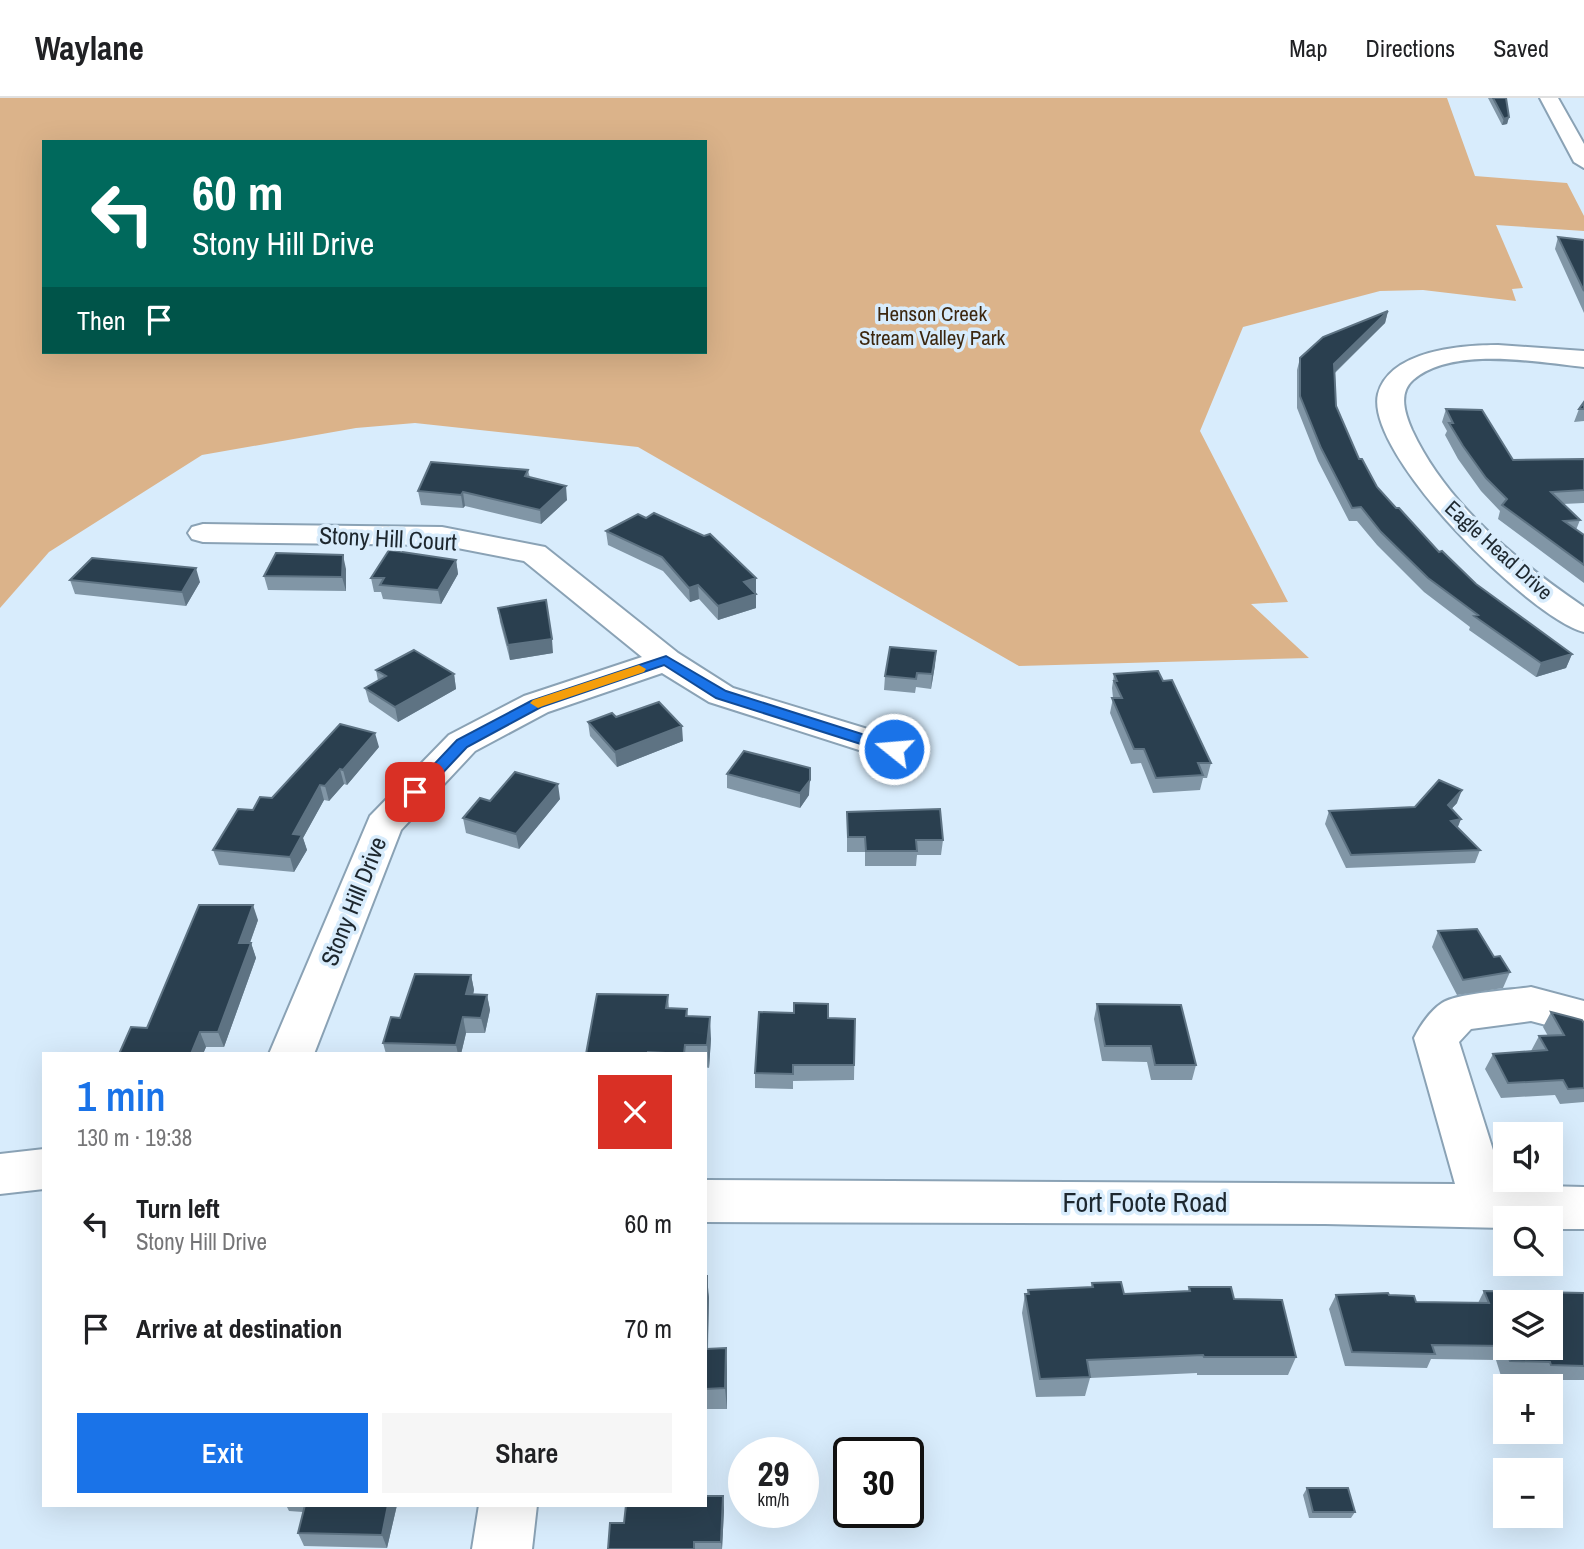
<!DOCTYPE html>
<meta charset="utf-8">
<style>
:root{--surface:#fff;--page:#f6f6f6;--text:#202124;--muted:#757577;--line:#e0e0e0;--accent:#1a73e8}
body{margin:0;font-family:"Archivo Narrow",sans-serif;background:var(--page);color:var(--text);height:100vh;display:flex;flex-direction:column;font-size:26px;white-space:nowrap}
*{box-sizing:border-box;margin:0}
p{font-size:23px;color:var(--muted)}
.icon{flex:none;width:38px;height:38px;fill:none;stroke:currentColor;stroke-width:2;stroke-linecap:round;stroke-linejoin:round}
.map{position:relative;flex:1;overflow:hidden}
.details{position:absolute;left:42px;top:954px;width:665px;height:455px;display:flex;flex-direction:column;background:var(--surface);border-radius:0px;box-shadow:0 7px 28px #0002}
.details>*{flex:none}
.top-card{position:absolute;left:42px;top:42px;width:665px;height:214px;border-radius:0px;box-shadow:0 7px 28px #0002;background:#00695c;color:#fff;overflow:hidden}
.buttons{position:absolute;left:1493px;top:1024px;display:grid;gap:14px}
.buttons a{display:grid;place-items:center;width:70px;height:70px;border-radius:0px;background:var(--surface);box-shadow:0 7px 28px #0002;font-size:35px}
.speed{position:absolute;left:728px;top:1339px;display:flex;gap:14px;font-size:35px;font-weight:700;text-align:center}
.speed>*{display:grid;place-content:center;width:91px;height:91px;border-radius:50%;background:var(--surface);box-shadow:0 7px 28px #0002;line-height:1}
.speed small{font-size:18px;font-weight:400}
.speed .limit{border:4px solid #111;border-radius:10px;background:#fff;color:#111}
.pin{position:absolute;display:grid;place-items:center;width:60px;height:60px;color:#fff;margin:-30px;border-radius:14px;box-shadow:0 4px 10px #0006}
.me{position:absolute;width:77px;margin:-38px;rotate:287deg;stroke-linejoin:round;filter:drop-shadow(0 0 5px #0008)}
.turn{display:flex;align-items:center;gap:24px;height:147px;padding:0 35px;font-size:32px}
.turn .icon{width:91px;height:91px;stroke-width:2.5}
.turn b{display:block;font-size:49px;line-height:60px}
.then{display:flex;align-items:center;height:66px;padding:0 35px;background:#0003;gap:14px;font-size:26px}
.round{display:grid;place-items:center;flex:none;width:74px;height:74px;border-radius:0px;background:var(--page)}
.head{display:flex;align-items:center;justify-content:space-between;height:119px;padding:0 35px}
h1{font-size:42px;font-weight:600;line-height:52px;color:var(--accent)}
.cta{display:flex;gap:14px;margin-top:auto;padding:14px 35px}
.cta a{flex:1;height:80px;border-radius:0px;background:var(--accent);color:#fff;font-size:28px;font-weight:600;line-height:80px;text-align:center}
.cta a+a{background:var(--page);color:var(--text)}
ul{padding:0;list-style:none}
li{display:flex;align-items:center;gap:21px;height:105px;padding:0 35px}
li div{flex:1}
li b{display:block;font-size:26px}
li em{font-style:normal}
header{display:flex;align-items:center;gap:42px;box-sizing:border-box;height:98px;padding:0 35px;background:var(--surface);border-bottom:2px solid var(--line)}
header strong{font-size:33px}
nav{display:flex;gap:38px;margin-inline-start:auto;font-size:24px}
.map>svg:first-child{display:block}
.green{fill:#dbb38a;fill-rule:evenodd}
.lines{fill:none;stroke-linecap:round;stroke-linejoin:round}
.minor-casing{stroke:#8aa2b5;stroke-width:4}
.minor{fill:#fff;fill-rule:evenodd}
.wall{fill:#8196a6}
.shaded-wall{fill:#5e7383}
.building{fill:#2a3f4f;stroke:#5e7383;stroke-width:2}
.route{fill:#1a73e8;stroke:#114b97;stroke-width:2}
.slow{fill:#f59e0b}
.labels{text-anchor:middle;dominant-baseline:central;stroke-width:7;stroke-linejoin:round;paint-order:stroke}
.far-park-label{font-size:21px;fill:#3c270f;stroke:#d8ecfc}
.far-street-label{font-size:21px;fill:#1d272e;stroke:#d8ecfc}
.street-label{font-size:24px;fill:#1d272e;stroke:#d8ecfc}
.near-street-label{font-size:28px;fill:#1d272e;stroke:#d8ecfc}
</style>
<header>
<strong>Waylane</strong>
<nav><a>Map</a><a>Directions</a><a>Saved</a></nav>
</header>
<div class="map">
<svg width="1584" height="1451" viewBox="0 0 1584 1451">
<rect width="100%" height="100%" fill="#d8ecfc"/>
<path class="green" d="M0 0H1447L1475 78 1567 85 1584 118V133L1496 127 1523 190 1512 191 1516 203 1423 192 1380 193 1243 229 1200 333 1288 504 1251 506 1309 560 1019 568 638 349 415 325 356 330 202 357 49 454 0 510ZM44 44H705V254H44Z"/>
<g class="lines">
<defs>
<path id="minor" d="M1540 0H1558L1584 46V70L1574 64Z
M1498 247 1584 253V269C1535 264 1453 248 1413 282 1398 295 1405 316 1412 332 1447 407 1517 463 1584 509V534C1530 520 1364 356 1378 296 1390 252 1462 247 1498 247Z
M203 426 442 429 545 449 678 555 733 590 907 643 912 651 907 659 894 663 881 659 709 604 662 575 548 614 475 653 401 732 314 956H269L370 718 449 637 524 598 642 559 524 463 442 447 203 444 192 441 188 435 192 429Z
M1531 889 1584 903V937L1531 923 1471 931 1459 944 1504 1087 1584 1089V1131H1550V1120H1505V1130L1325 1126 705 1124V1082L1455 1086 1414 940C1420 928 1430 913 1442 905 1456 895 1511 892 1531 889Z
M44 1051V1091L0 1096V1056Z
M479 1407H537L532 1451H472Z"/>
</defs>
<use href="#minor" class="minor-casing"/>
<use href="#minor" class="minor"/>
</g>
<path class="wall" d="M1488 0H1506L1509 19 1507 26 1502 27Z
M1558 139 1584 142V215L1555 151Z
M1388 213 1385 225 1335 275 1336 308 1359 361 1377 389 1396 410 1439 454 1476 486 1572 556 1566 570 1536 579 1469 532 1470 529 1424 494 1377 447 1357 423H1349L1318 363 1297 310V272L1300 260Z
M1584 304V323L1574 324 1579 311Z
M1446 311 1513 362 1584 361V405L1563 406 1580 422 1576 432 1584 437V485L1498 421 1500 413 1481 393 1458 361 1445 337 1447 333 1442 324Z
M528 372 530 380 567 402 541 426 465 408 463 410 421 407 418 393Z
M606 433 756 480V495H754L756 496V510L718 522 699 501 690 504 663 473 608 447Z
M456 462 458 476 441 506 383 501 381 494H374L371 480Z
M346 471V493L268 492 264 478Z
M70 482 200 484 186 508 75 496Z
M498 510 553 555 510 562 500 524Z
M936 553 935 567 931 591 916 589 915 595 884 592 885 578Z
M376 572 454 576 456 591 398 624 369 604 365 590 378 583Z
M1114 576 1163 583 1211 665 1207 680H1203L1200 692 1153 695 1141 665 1131 666 1110 615 1113 600 1112 590Z
M616 619 683 643 617 669 590 638 588 624Z
M379 649 347 687 344 686 329 703 324 702 303 740 307 752 294 774 219 767 213 752 272 700Z
M727 676 809 697 800 710 727 690Z
M560 701 519 751 466 735 463 720 490 703Z
M1457 705 1451 711 1457 730 1480 752 1475 765 1346 770 1325 726 1329 713 1415 709Z
M847 714 943 742 941 757H917L916 768H865V754H847Z
M258 822 250 845H251L256 860 224 949H206L203 956H119Z
M1438 833 1494 859 1510 874 1503 890 1457 897 1432 849Z
M471 877 474 892 473 896 487 897 490 912 485 935H466L461 956H386L383 945 400 920Z
M668 897 669 910 687 911 688 918 711 941 709 970 705 969V956H586Z
M1097 906 1196 967 1192 982H1151L1147 964 1102 963 1094 921Z
M1551 914 1584 925V1004L1560 1006 1555 997 1501 1000 1485 971 1493 956 1531 953 1539 938H1548L1543 929Z
M828 920 855 921 854 982 793 983V991L755 990V975Z
M705 1178 709 1200 708 1251 726 1250 727 1271V1311H705Z
M1092 1185 1124 1196 1188 1193 1189 1189 1234 1201 1296 1259 1288 1277H1197V1275L1090 1280 1085 1298 1036 1299 1022 1215 1025 1196H1027L1028 1192 1091 1189Z
M1484 1193 1584 1195V1282H1541L1540 1278H1501L1496 1262 1431 1261 1427 1270 1345 1268 1329 1211 1336 1197H1389L1416 1204 1478 1205Z
M1307 1390 1355 1414 1351 1420H1309L1303 1397Z
M723 1398 724 1412 722 1451H608L624 1425Z
M286 1407H397L387 1450 304 1448 298 1435 303 1414 289 1413Z"/>
<path class="shaded-wall" d="M1509 19 1507 26 1502 27 1504 21Z
M1388 213 1385 225 1331 278 1334 266Z
M566 388 567 402 541 426 540 412Z
M463 394 465 408 463 410 461 397Z
M343 457 346 471V493L342 479Z
M456 462 458 476 441 506 438 492Z
M196 470 200 484 186 508 182 494Z
M756 480V495L744 498V484Z
M698 487 699 501 690 504 689 490Z
M756 496V510L718 522V508Z
M552 541 553 555 510 562 508 547Z
M936 553 935 567 931 591 932 576Z
M1572 556 1566 570 1536 579 1541 565Z
M454 576 456 591 398 624 395 609Z
M682 628 683 643 617 669 615 654Z
M375 635 379 649 347 687 343 672Z
M340 671 344 686 329 703 325 688Z
M810 682 809 697 800 710V695Z
M558 686 560 701 519 751 516 736Z
M320 687 324 702 303 740 307 752 294 774 290 759 293 736Z
M1462 692 1457 705 1443 720 1448 707Z
M1461 721 1456 734 1451 723Z
M253 807 258 822 244 861 239 845Z
M251 845 256 860 224 949 218 934Z
M471 877 474 892 470 911 466 896Z
M487 897 490 912 485 935 481 920Z
M463 919 466 935 461 956H458L456 947Z
M710 919 711 941 709 970 707 947Z
M200 934 206 949 203 956H191Z
M707 1178 709 1200 707 1272 706 1251Z
M726 1250 727 1271V1311L725 1290Z
M723 1398 724 1412 722 1451 721 1444Z
M388 1407H397L387 1450 382 1437Z"/>
<path class="building" d="M1493 0H1506L1509 19 1504 21Z
M1558 139 1584 142V193Z
M1388 213 1334 266 1336 308 1359 361H1362L1377 389 1396 410H1399L1439 454 1442 453 1476 486 1572 556 1541 565 1474 518 1478 517 1428 480 1381 434 1361 409 1352 410 1321 350 1300 298V260L1323 239Z
M1584 304V311H1579Z
M1446 311 1482 312 1513 362 1584 361V392L1551 394 1580 422 1564 423 1584 437V467L1502 407 1507 401 1486 380 1463 348 1449 325H1453Z
M431 364 528 372 525 378 566 388 540 412 463 394 461 397 418 393Z
M654 415 704 438 710 436 756 480 744 484 756 496 718 508 698 487 689 490 662 459 606 433 638 416 646 420Z
M389 452 456 462 438 492 380 487 384 480H371Z
M276 455 343 457 342 479 264 478Z
M92 460 196 470 182 494 70 482Z
M546 502 552 541 508 547 498 510Z
M890 549 936 553 932 576 917 575 916 581 885 578Z
M414 552 454 576 395 609 365 590 386 578 376 572Z
M1158 573 1163 583 1172 582 1211 665H1198L1203 677 1156 680 1144 651H1134L1112 600H1122L1114 583H1117L1114 576Z
M659 604 682 628 615 654 588 624 612 615 616 619Z
M340 626 375 635 343 672 340 671 325 688 320 687 293 736 302 737 290 759 213 752 238 711 253 712 260 699 272 700Z
M744 653 810 670V682L800 695 727 676Z
M515 674 558 686 516 736 463 720 480 700 490 703Z
M1439 682 1462 692 1448 707 1461 721 1451 723 1480 752 1351 757 1329 713 1415 709Z
M940 711 943 742H916L917 753H866L865 739H848L847 714Z
M199 807H253L239 845H251L218 934H200L191 956H119L131 929 147 930Z
M1477 831 1494 859 1500 858 1510 874 1463 882 1438 833Z
M415 876 471 877 466 896 487 897 481 920 463 919 456 947 383 945 391 919 400 920Z
M597 896 668 897 666 910 687 911 686 918 710 919 707 947H685L684 956 648 954V956H586Z
M794 905 828 906V920L855 921 854 967H793V976L755 975 759 914 794 915Z
M1097 906 1181 907 1196 967H1155L1151 948H1105Z
M1551 914 1582 922 1584 925V990L1568 991 1563 982 1508 985 1493 956 1547 952 1539 938 1564 937Z
M705 1178H707L706 1251 726 1250 725 1290 705 1291Z
M1121 1184 1124 1196 1190 1193 1189 1189H1231L1234 1201 1282 1202 1296 1259H1204L1203 1257 1087 1262 1090 1279 1040 1281 1025 1196H1029L1028 1192 1093 1189 1092 1185Z
M1484 1193 1584 1195V1268L1551 1267 1550 1264 1510 1263 1505 1250H1550V1204H1505V1249L1504 1248 1432 1247 1435 1256 1352 1254 1336 1197 1388 1195 1389 1197 1414 1198 1416 1204 1489 1205Z
M1307 1390H1348L1355 1414H1313Z
M705 1398H723L721 1444H694V1451H608L610 1425H624L626 1407H705Z
M305 1407H388L382 1437 298 1435Z"/>
<path class="route" d="M666 558 726 593 900 648 902 651 900 655H889L716 600 664 567 541 609 467 649 421 698H410L408 694 457 642 531 603Z"/>
<path class="slow" d="M639 567 646 571 644 574 543 608 538 610 530 605 533 602Z"/>
<g class="labels">
<g class="far-park-label">
<text x="932" y="215">Henson Creek<tspan x="932" dy="24">Stream Valley Park</tspan></text>
</g>
<g class="far-street-label">
<text transform="translate(1499 452) rotate(42)">Eagle Head Drive</text>
</g>
<g class="street-label">
<text transform="translate(388 440) rotate(3)">Stony Hill Court</text>
<text transform="translate(353 803) rotate(-68)">Stony Hill Drive</text>
</g>
<g class="near-street-label">
<text x="1145" y="1104">Fort Foote Road</text>
</g>
</g>
</svg>
<div class="buttons">
<a><svg class="icon" aria-label="sound" viewBox="0 0 24 24"><path d="M4 9h4l5-4v14l-5-4H4zM17 9q2 3 0 6"/></svg></a>
<a><svg class="icon" aria-label="search" viewBox="0 0 24 24"><circle cx="10" cy="10" r="6"/><path d="M15 15l6 6"/></svg></a>
<a><svg class="icon" aria-label="layers" viewBox="0 0 24 24"><path d="M12 4l9 5-9 5-9-5zM3 14l9 5 9-5"/></svg></a>
<a>+</a>
<a>−</a>
</div>
<div class="speed"><div>29<small>km/h</small></div><div class="limit">30</div></div>
<div class="pin" style="left:415px;top:694px;background:#d93025"><svg class="icon" aria-label="arrive" viewBox="0 0 24 24"><path d="M6 21V4h12l-3 4 3 4H6"/></svg></div>
<svg class="me" style="left:894px;top:651px" viewBox="-20 -20 40 40"><circle r="17" fill="#1a73e8" stroke="#fff" stroke-width="3"/><path d="M0-11L8 9 0 5-8 9z" fill="#fff"/></svg>
<div class="top-card">
<div class="turn"><svg class="icon" aria-label="left" viewBox="0 0 24 24"><path d="M17 20v-9H6M10 6l-5 5 5 5"/></svg><div><b>60 m</b>Stony Hill Drive</div></div>
<div class="then">Then<svg class="icon" aria-label="arrive" viewBox="0 0 24 24"><path d="M6 21V4h12l-3 4 3 4H6"/></svg></div>
</div>
<section class="details">
<div class="head"><div><h1>1 min</h1><p>130 m · 19:38</p></div><a class="round" style="background:#d93025;color:#fff"><svg class="icon" aria-label="close" viewBox="0 0 24 24"><path d="M6 6l12 12M18 6L6 18"/></svg></a></div>
<ul>
<li><svg class="icon" aria-label="left" viewBox="0 0 24 24"><path d="M17 20v-9H6M10 6l-5 5 5 5"/></svg><div><b>Turn left</b><p>Stony Hill Drive</p></div><em>60 m</em></li>
<li><svg class="icon" aria-label="arrive" viewBox="0 0 24 24"><path d="M6 21V4h12l-3 4 3 4H6"/></svg><div><b>Arrive at destination</b></div><em>70 m</em></li>
</ul>
<div class="cta"><a>Exit</a><a>Share</a></div>
</section>
</div>
